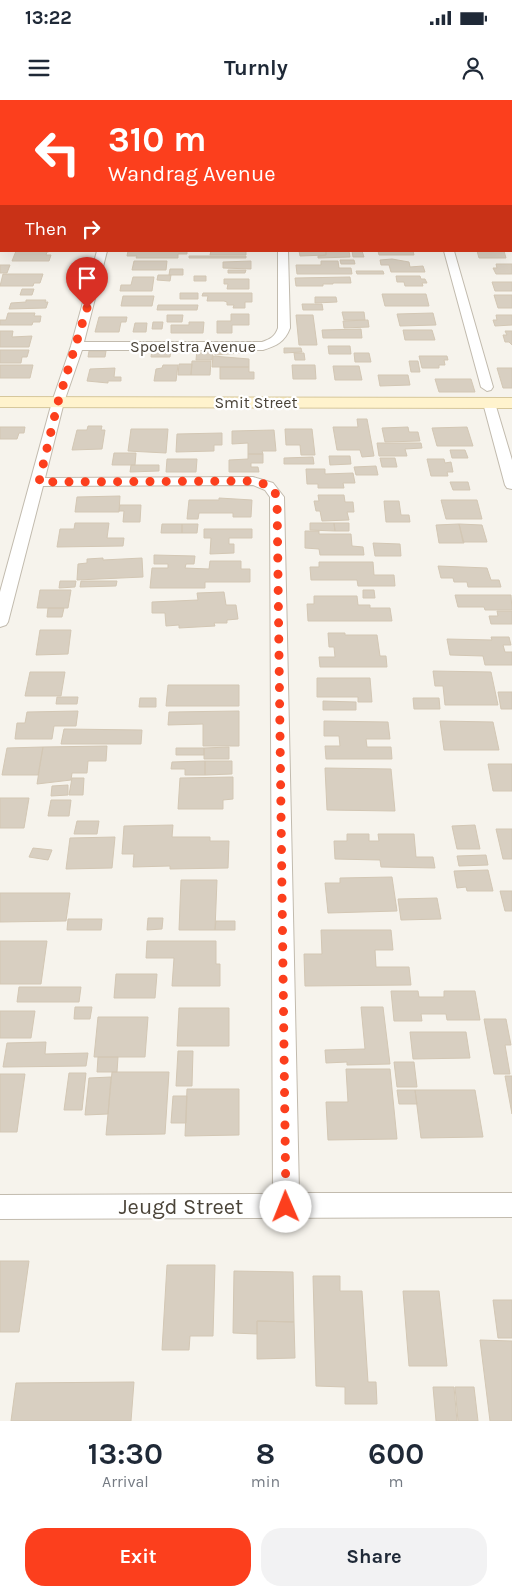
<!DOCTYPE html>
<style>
:root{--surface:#fff;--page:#f2f2f3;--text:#1f2937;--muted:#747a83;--accent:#fc3f1d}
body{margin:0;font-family:Karla,sans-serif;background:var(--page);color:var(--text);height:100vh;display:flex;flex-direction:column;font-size:19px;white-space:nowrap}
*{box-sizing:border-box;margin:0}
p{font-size:16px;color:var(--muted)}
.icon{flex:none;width:28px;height:28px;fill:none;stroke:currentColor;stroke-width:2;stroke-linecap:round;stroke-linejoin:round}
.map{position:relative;height:1321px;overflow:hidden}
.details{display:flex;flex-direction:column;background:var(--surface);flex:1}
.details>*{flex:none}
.banner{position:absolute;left:0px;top:0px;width:512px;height:152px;box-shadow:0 5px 20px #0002;background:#fc3f1d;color:#fff;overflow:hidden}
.pin{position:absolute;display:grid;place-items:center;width:42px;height:42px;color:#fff;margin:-51px -21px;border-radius:50% 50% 50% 0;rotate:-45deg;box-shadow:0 0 5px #0007}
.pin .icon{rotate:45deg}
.me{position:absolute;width:55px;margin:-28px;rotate:359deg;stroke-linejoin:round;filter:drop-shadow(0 0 4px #0008)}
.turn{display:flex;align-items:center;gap:18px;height:105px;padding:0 25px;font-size:22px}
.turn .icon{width:65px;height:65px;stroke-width:2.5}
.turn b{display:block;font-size:35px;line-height:42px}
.then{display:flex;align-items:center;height:48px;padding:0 25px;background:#0003;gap:10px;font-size:19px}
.eta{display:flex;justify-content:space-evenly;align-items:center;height:85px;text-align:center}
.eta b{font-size:30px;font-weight:700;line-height:35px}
.action{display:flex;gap:10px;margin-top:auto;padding:10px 25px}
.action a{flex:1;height:58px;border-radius:20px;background:var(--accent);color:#fff;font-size:20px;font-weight:700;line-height:58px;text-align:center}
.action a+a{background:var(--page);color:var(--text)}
.status{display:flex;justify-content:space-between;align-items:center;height:35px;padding:0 25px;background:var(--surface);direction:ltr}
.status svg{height:14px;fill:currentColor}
header{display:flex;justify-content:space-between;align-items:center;height:65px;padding:0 25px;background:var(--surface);font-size:22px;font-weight:700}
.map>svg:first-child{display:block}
.building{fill:#d8cfc1;stroke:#d3c7b4}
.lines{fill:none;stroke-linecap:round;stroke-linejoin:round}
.lane-casing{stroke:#c2bbae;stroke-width:2}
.street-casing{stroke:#c2bbae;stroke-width:2}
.secondary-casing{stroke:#d6c79b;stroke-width:2}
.lane{fill:#fff;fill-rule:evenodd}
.street{fill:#fff;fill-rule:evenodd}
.secondary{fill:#fff3cd;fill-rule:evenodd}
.route{stroke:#fc3f1d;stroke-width:9;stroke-dasharray:0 16.2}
.labels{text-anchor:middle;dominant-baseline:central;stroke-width:4.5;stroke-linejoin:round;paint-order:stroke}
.far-street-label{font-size:16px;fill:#4b4439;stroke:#fff}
.near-street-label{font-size:22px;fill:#4b4439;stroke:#fff}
</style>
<div class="status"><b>13:22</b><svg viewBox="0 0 49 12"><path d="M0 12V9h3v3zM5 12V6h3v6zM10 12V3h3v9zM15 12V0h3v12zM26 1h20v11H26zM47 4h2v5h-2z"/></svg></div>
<header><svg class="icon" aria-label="menu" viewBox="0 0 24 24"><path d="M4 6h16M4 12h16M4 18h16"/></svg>Turnly<svg class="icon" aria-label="person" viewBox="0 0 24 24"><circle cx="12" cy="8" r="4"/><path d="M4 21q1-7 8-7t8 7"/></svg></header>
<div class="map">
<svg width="512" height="1321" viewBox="0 0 512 1321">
<rect width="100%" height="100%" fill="#f6f3ec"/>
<path class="building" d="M152 0H211L151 1Z
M16 151H52L47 152 46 155H51L49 161H12Z
M128 151H187V154H178V158H136L137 156H127Z
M211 151H246V155H210Z
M299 151H326V155L300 156Z
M326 151H349L350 157 318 158V156L326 155Z
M352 151H362L364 157H353Z
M378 151H413L414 155H379Z
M477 151H504L506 158H479Z
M189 156H246V158H189Z
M392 159 409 162 410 167 423 166 425 172H391L389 165H381L380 160Z
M340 160H354L355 164H341Z
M134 161H167L166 170H132Z
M251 161V169L223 168V162Z
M321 161H338L339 168H351L352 174H297L296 165H321Z
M496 164H512V174H496L493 168H497Z
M0 165H10L7 173H0Z
M170 169H183V175H169Z
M228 170H246L245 173H228Z
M356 171H383L384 174H357Z
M3 174H43L40 183H34L33 186H0Z
M158 175H171L170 181 157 180Z
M194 176H206V181H194Z
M396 176H420L421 179H425L427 183H422L423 186H405L404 182H397Z
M133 177H154L152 191H120L121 185H131Z
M350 177 351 183H333V184H323V186H296L295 178Z
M224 179H249V189H227L228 184H224Z
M492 182H512V191H495Z
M22 189H34L32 195H20Z
M180 193H198V199H180Z
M203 193H252V202H245V208H233L234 205H227V202L224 201H207L208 196H202Z
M382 194H426L429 206H385Z
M494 195H512V208H498Z
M123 196H154L152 206H121Z
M315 197H336L337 202 315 203Z
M26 200H46L45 202H48L46 208 9 209 11 203 26 202Z
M302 204H322L323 210H303Z
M158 205H198L197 210H157Z
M342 212H364L365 220H344Z
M8 213H35L34 216H41L40 222H33L32 225H0V220H6Z
M433 213 436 225 400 226 397 214Z
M231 214H249V225H232V233H217V221H231Z
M167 215H183L182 222H167Z
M296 215H313L317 245H299Z
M496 215H512V225L495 226 493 220H497Z
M99 217H127L126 222H121L119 232H95Z
M368 220 369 227 344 228 343 221Z
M153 222H163L162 229H152Z
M189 222H204L203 233H171V225H189Z
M135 223H147L146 232H133Z
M361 229 362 238H323L322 230Z
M403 230H432L435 240H405Z
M0 231H13L12 237 32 236 29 247H0Z
M505 231H512V245L509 242H505L503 235H507Z
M328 246H350L351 254H329Z
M284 248H301L302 252 284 253Z
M0 250H29L27 257H22L21 263H0Z
M152 250H171L170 257H151Z
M197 250H213L212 260H196Z
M215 250H241V253L215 255Z
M89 251H106L105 257H88Z
M294 253H304L305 260H295Z
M354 253H369L371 262H355Z
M213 256 249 259V267H212Z
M419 256H447L448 260H444L445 265H439V268H422Z
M192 261H211L210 275H191Z
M409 261H418L420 272H411Z
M179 264H192L191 275H178Z
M0 265H33L30 278H0Z
M163 265H178L176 281H154L156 269 162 268Z
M292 265H315L316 279H293Z
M333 266H359L362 280H335Z
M220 267H249V272H254V279H220Z
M115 268 114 277H121V281H108V283L87 281 90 269Z
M497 268H512V288H503Z
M378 275H408L410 285 380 286Z
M435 279H471L475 292H439Z
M357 319H367L374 356 362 357 360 350H337L333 327H358Z
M88 326H102L101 330H105L102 349 72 350 77 330H87Z
M0 327H25L24 333H19L17 339H0Z
M408 327 409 332H418L420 341 385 342 382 328Z
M467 327 473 346H437L432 328Z
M131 329H168L166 353 128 351Z
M285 329H312L315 355H301L300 345H286Z
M274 330 276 351H262L263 354H248V343L232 344V331Z
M222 333V345H214V351L176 352 177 334Z
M377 343H421L422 348 405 349 407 356H379Z
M450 350H465L468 358H452Z
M114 353H136L135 365H112Z
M248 354H263V363H251V367H258L259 372H229V360L248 359Z
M329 356H350L351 364 330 365Z
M313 357 314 364H284V358Z
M380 358H395L397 367H382Z
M167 359H197L196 372H166Z
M427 359H444L445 363 451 362 453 372H447L448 376H431Z
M131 365H159V371L130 372Z
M376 366 378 375H356L354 367Z
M306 369H325V374L353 373 355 383H343L344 388H318V384H307Z
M450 382H468L470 390H453Z
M318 395H344L345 402H353L354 412H347L349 420 322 421 320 411H316L314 401H319Z
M120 396 119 412H75L77 397Z
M219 398 252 400 251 417H233V413H199L198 419H187L189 400H219Z
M441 400H477L482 419H446Z
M384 401H399L401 415H409L410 422H386Z
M120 405H141L140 422H123L124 411H119Z
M75 423H109L107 438H124L123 446 57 447 60 429H74Z
M310 423H334L335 431 310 430Z
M334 423H349V431H335Z
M162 424H182V433H161Z
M182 424H198L197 433H182Z
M459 424 482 425 487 442H463Z
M459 424 464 443H439L436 425Z
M204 429H252V438H229V444H234V453L210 454 211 438H204Z
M305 431H319V434H351L352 446 363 447 364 455H320L319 449 305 448Z
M373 443 400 444 401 456H375Z
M154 455 195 456 194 464H186L185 468 209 469 210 461H241V469H250V482H205V488H150L152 468H168V464H154Z
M103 458V460L142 458 143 477 77 480 78 464 87 463V459Z
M319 462H373L374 475H394L395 486H358L357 480H311L310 467H319Z
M438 466 487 468 491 480H499L501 487H468L467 482H454L453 478H441Z
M60 481H76L75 487 59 488Z
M81 481H117L116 486 80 487Z
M40 490H71L68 508H37Z
M363 490H374L375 498H363Z
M224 492 226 505H236L238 519 227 520V523H214L215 526 179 528V525L166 526 165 513H152V502L198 500 197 493Z
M455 495H511L512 510H485L484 507H458Z
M314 496H357L358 505H370V508H390L392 521H308L307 504H314Z
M48 508H64L62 517H47Z
M497 511H512V524H491L489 516H498Z
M40 530H71L68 554 36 555Z
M328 533H345V535H377L380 556H386L387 567H320L319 557H335L334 547H329Z
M491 537H509L511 545H503L505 552H512V565H485L483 556 450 555 447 539 492 540Z
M433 571 491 572 498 605H445L443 586H435Z
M30 572H65L61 596H25Z
M317 578H370L372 602H358V597H317Z
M168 585H239V606H166Z
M498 592H512V609H501Z
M57 597H78L77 604H56Z
M140 598H156V607H139Z
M413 598H439L440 609H414Z
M323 601 356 602V610H323Z
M78 611 76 626H54L52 639H15L17 623H25L27 612Z
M239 611V646H203V624L168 625 169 612Z
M324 621 388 622 390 639H366L367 647H391L392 659H326L325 646H340L339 636H324Z
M440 621 493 622 499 650H444Z
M64 629 142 630 141 644H61Z
M107 646 106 661H88L87 673H72L71 680 37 684 43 647Z
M43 647 38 675H2L7 648Z
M229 647V659H204V648Z
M176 648H204V655H176Z
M205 661V675H185V669H171L172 662Z
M205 661H232V674L205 675Z
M488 664H512V691H493Z
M325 668 391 669 395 711 327 710Z
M233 677V699L223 700V709H178L180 678Z
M72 678H84L83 695H69Z
M68 685V695L51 696 52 686Z
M0 698H29L24 728H0Z
M51 700H71L69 716H48Z
M77 721H99L97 734H74Z
M173 725 172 737H210V741H229L228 768 170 769V766L133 767 134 754H122L124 726Z
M475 725 480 749H457L452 726Z
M496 729H512V759H503Z
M347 734H369V741H379L378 734H414L416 757H433L435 768 381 767 380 760 335 759 334 741H347Z
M115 737 112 768 66 769 70 738Z
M33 748 52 750 48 760 29 757Z
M486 755 488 765 459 766 457 756Z
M488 770 493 791H467L466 787 457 788 454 771Z
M392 777 397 811 328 813 325 783H340V778Z
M181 780H217L215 830H179Z
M500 791H512V811H505Z
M0 793H70L66 821 0 822Z
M437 798 441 819 401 820 398 799Z
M148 818H163L162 829 147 830Z
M68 819H102L101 830H67Z
M216 821H235V830H215Z
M321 830H391L393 850H375L376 867H409L411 885 305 886 304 854H322Z
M0 841H47L41 884H0Z
M147 841H216V864H220V886H172L174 858H146Z
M116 874H157L155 898H114Z
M19 887H81L79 902H17Z
M391 891H418L419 897H444V891H475L480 920H447L446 914H421L422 921H394Z
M75 907H92L90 919H74Z
M361 907H383L390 964 347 965V962L326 963 325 950 365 949Z
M179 908H229V946H177Z
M0 911H35L31 938H0Z
M98 917H148L145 957H94Z
M484 919H506L511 945H505L510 974H494Z
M410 932H466L470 958 413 959Z
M46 942 45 954 88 953 86 966 3 967 7 943Z
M178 951H193L192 986H176Z
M98 957H118L117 972H97Z
M394 962H414L417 987H397Z
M346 969H390L397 1039 328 1040 326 1002H348Z
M112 972H169L165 1034 106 1035Z
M69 973H86L82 1010H64Z
M0 974H25L17 1032H0Z
M505 976H512V1014Z
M111 977 108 1014 85 1015 89 978Z
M187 989H239V1035L185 1036Z
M397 990H415L417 1004H399Z
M415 990H475L483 1037 421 1038Z
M173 996H187L186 1023H171Z
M0 1161H29L19 1232H0Z
M167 1165H215L213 1236H190L189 1250H162Z
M234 1171 293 1172 294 1222 257 1221V1234L233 1233Z
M313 1176H340V1191H362L368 1282H376L377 1304H345V1287L316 1286Z
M403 1191H439L447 1266H409Z
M493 1200H512V1238H498Z
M257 1221 294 1222 295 1258 257 1259Z
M480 1240 512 1241V1321H490Z
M134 1282 131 1321H11L16 1283Z
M433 1287H454L457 1321H436Z
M455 1287H474L478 1321H458Z"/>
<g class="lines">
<defs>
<path id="lane" d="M216 0H266L264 1Z"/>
<path id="street" d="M138 0H146V1H138Z
M407 0H415L416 1H408Z
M0 37H1V43H0Z
M511 37H512V43H511Z
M511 84H512V90H511Z
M97 151H107L84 242H262C270 239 275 237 278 228V151H288L290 228C285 242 276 246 263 250H82L64 302 45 378 253 377 273 383 284 397 299 1093H512V1117L0 1119V1095L273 1094 270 397 265 390 253 385 43 386 8 522 6 525 0 527V492L52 302 71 246Z
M444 151H454L493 287 491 290 487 291 481 287Z
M489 299 495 303 512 360V389L507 388 505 385 483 303Z"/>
<path id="secondary" d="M0 297 512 298V308L0 307Z"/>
</defs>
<use href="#lane" class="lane-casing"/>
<use href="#street" class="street-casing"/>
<use href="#secondary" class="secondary-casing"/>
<use href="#lane" class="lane"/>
<use href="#street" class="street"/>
<use href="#secondary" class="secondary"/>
</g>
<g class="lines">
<path class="route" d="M87 208 58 302 39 382 253 381C265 384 272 385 277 397L286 1107"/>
</g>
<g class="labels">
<g class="far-street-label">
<text x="193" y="246">Spoelstra Avenue</text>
<text x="256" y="302">Smit Street</text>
</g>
<g class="near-street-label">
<text x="181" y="1107">Jeugd Street</text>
</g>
</g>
</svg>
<div class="pin" style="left:87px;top:208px;background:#d93025"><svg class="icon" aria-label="arrive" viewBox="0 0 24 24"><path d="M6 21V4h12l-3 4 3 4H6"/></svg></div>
<svg class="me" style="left:286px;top:1107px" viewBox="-20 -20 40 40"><circle r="19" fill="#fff"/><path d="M0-13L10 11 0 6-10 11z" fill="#fc3f1d"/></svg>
<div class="banner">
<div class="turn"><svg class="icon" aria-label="left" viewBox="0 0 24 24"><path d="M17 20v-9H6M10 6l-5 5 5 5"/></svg><div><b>310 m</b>Wandrag Avenue</div></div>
<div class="then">Then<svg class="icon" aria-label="right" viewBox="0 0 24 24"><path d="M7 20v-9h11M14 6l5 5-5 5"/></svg></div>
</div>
</div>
<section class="details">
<div class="eta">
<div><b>13:30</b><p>Arrival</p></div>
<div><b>8</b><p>min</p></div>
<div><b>600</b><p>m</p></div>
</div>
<div class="action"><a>Exit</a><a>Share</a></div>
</section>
